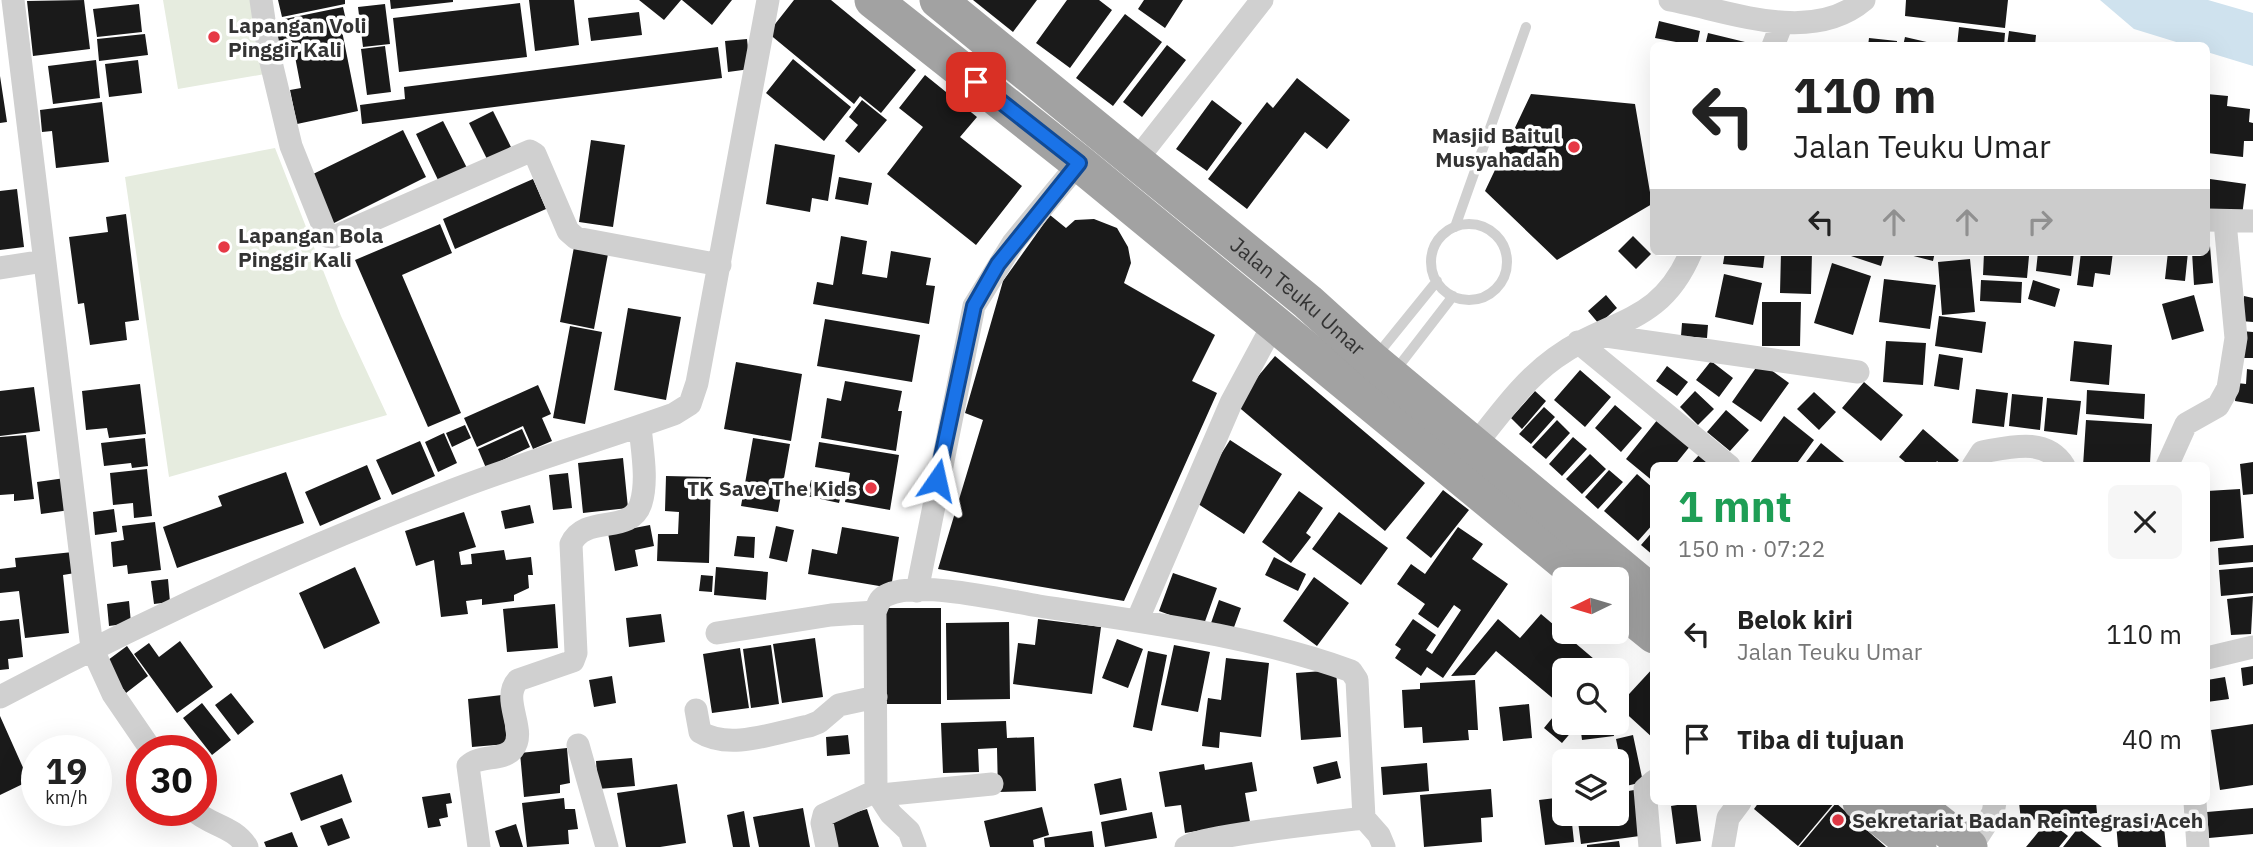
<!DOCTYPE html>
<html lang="id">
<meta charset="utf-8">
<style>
:root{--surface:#fff;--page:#f6f6f6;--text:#222;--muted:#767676}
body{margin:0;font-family:"IBM Plex Sans",sans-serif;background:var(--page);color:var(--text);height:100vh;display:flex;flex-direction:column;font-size:26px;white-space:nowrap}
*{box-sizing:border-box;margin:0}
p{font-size:23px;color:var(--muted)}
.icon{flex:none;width:38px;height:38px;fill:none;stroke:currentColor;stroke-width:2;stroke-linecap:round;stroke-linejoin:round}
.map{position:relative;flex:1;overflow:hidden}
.panel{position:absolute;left:1650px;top:462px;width:560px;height:343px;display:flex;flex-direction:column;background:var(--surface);border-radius:10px;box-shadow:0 7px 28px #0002}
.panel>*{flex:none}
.top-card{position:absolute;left:1650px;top:42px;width:560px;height:214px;border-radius:10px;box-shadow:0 7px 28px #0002;background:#fff;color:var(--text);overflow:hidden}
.needle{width:46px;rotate:265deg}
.tools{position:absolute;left:1552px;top:567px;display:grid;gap:14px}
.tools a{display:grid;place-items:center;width:77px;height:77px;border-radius:10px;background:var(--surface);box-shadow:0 7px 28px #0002;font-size:35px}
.speed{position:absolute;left:21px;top:735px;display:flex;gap:14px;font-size:35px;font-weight:700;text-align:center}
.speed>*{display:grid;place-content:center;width:91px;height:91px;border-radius:50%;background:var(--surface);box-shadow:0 7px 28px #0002;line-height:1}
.speed small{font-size:18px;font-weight:400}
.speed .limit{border:10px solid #d22;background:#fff;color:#111}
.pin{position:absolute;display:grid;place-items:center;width:60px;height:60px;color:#fff;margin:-30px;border-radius:14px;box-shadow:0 4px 10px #0006}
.me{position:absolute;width:77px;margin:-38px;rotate:11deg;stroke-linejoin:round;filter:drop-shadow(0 0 5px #0008)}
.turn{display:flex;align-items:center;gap:24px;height:147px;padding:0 28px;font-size:32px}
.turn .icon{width:91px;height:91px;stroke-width:2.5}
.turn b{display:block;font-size:49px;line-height:60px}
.lanes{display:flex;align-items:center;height:66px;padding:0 28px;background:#0003;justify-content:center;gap:35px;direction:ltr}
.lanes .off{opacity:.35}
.round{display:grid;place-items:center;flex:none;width:74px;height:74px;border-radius:10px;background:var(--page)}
.summary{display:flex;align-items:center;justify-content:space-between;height:119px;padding:0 28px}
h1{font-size:42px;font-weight:700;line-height:52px;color:#1e9e55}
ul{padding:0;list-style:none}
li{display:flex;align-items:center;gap:21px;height:105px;padding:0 28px}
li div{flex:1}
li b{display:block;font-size:26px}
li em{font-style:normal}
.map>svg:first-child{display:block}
.green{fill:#e6ecdf}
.water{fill:#cfe2ee}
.building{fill:#1a1a1a}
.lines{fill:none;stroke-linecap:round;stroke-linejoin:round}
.service{stroke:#d0d0d0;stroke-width:10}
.minor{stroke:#d0d0d0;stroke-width:23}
.trunk{stroke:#a2a2a2;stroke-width:37}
.route-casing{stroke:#114b97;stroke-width:18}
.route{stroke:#1a73e8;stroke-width:12}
.poi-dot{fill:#e63946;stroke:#fff;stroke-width:2.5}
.labels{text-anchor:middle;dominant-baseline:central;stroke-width:7;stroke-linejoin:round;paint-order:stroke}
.poi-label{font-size:21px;font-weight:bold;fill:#333;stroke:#fff;text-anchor:start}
.street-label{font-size:21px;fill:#333;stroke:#fff}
</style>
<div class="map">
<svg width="2253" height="847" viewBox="0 0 2253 847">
<rect width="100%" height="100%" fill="#fff"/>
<path class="green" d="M163 0H253L265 74 178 89Z
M275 148 341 316 387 415 169 477 125 177Z"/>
<path class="water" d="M2100 0H2208L2253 13V66L2207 52V46L2186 45 2134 29Z"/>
<path class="building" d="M84 0 90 49 33 56 27 1Z
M278 0H345V4L282 17Z
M390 0H453V2L391 9Z
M529 0H574L579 45 535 51Z
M639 0H681L664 20Z
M682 0H732L712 25Z
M794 0H831L916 70 881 113 860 96 854 104 768 33Z
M973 0H1037L1013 32Z
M1067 0H1099L1112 10 1070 68 1036 43Z
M1144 0H1183L1165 28 1138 9Z
M1906 0H2008L2005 28 1905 16Z
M520 3 527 57 399 72 393 18Z
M139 4 142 32 97 37 93 9Z
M385 4 390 44 363 47 358 7Z
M343 7 348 29 342 31 358 111 297 124 290 90 301 88 292 41 279 43 275 21Z
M639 12 642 35 591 41 588 18Z
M1125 14 1162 42 1113 106 1076 78Z
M1659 21 1700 31 1697 46 1655 38Z
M1959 27 2005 33 2004 46H1957Z
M2009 31 2036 35 2035 46H2007Z
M1708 33 1745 42V46H1705Z
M145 34 148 55 99 61 97 39Z
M1905 37 1931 43 1930 46H1903Z
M1869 38 1897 41V46H1868Z
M747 39 750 69 728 72 725 41Z
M1167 45 1186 60 1142 117 1123 102Z
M385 46 391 92 367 95 361 49Z
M718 47 722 78 362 124 360 105 405 99 404 87Z
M793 59 851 107 824 141 766 93Z
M96 60 100 98 53 104 48 66Z
M138 60 142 93 109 97 105 64Z
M925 75 977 117 960 137 1022 186 976 245 887 174 923 127 899 108Z
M0 76 7 122 0 123Z
M1297 78 1350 120 1327 149 1305 132 1247 209 1208 179 1267 102 1273 108Z
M1531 94 1635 104 1652 204 1557 260 1485 191Z
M2207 94 2228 96 2227 106 2250 109 2249 122 2253 123V141H2244L2243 157 2207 153Z
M862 100 887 120 859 153 845 141 858 125 849 117Z
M1212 100 1242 123 1207 171 1176 149Z
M102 102 109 162 56 168 52 131 42 132 40 110Z
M493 111 514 153 490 165 469 123Z
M443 121 467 168 439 182 416 134Z
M403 130 426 177 330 225 307 177Z
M591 140 625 145 613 227 579 222Z
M775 144 835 155 828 201 812 198 810 212 766 204Z
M839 177 872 183 868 205 835 199Z
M533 179 546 209 455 249 443 219Z
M2210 179 2246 184 2242 216 2207 211Z
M17 189 24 247 0 250V191Z
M126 214 139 320 125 322 127 340 90 345 84 303 78 304 69 237 108 232 106 217Z
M1050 215 1066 228 1075 220 1094 219 1117 228 1128 247 1131 263 1124 283 1215 335 1192 381 1217 393 1124 601 938 569 983 420 965 413 1003 281Z
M440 224 452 253 402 275 461 413 428 427 355 260Z
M841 236 867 241 862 274 887 278 891 251 931 258 926 285 935 286 929 324 813 304 817 282 833 285Z
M1633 236 1651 254 1636 269 1618 251Z
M2210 246 2213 283 2194 285 2192 252H2207V247Z
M574 247 608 254 594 329 560 322Z
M1725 252H1765L1763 268 1723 264Z
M1781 252H1812L1811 294 1780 293Z
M1839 252H1885L1881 266Z
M1898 252H1935L1933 261Z
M2038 252H2074L2071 276 2036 271Z
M2081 252H2113L2110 275 2095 273 2093 287 2077 285Z
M2168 252H2188L2185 281 2165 279Z
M1984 253 2029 256 2027 278 1983 275Z
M1970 259 1975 312 1942 315 1938 262Z
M1832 263 1871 276 1853 335 1814 323Z
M1724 274 1762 283 1753 325 1715 317Z
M1884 279 1936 285 1930 329 1879 322Z
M1981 280 2022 282 2021 303 1980 301Z
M2033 280 2060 289 2055 307 2028 299Z
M1606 295 1617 308 1599 324 1588 311Z
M2194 295 2204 331 2172 340 2162 304Z
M2244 296 2253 298V322L2241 321Z
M1762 302H1801L1800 346H1762Z
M628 308 681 317 666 400 614 390Z
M1939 316 1986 322 1982 353 1935 346Z
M825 319 920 335 912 382 817 366Z
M1682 323 1708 325 1707 338 1681 336Z
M570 326 602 332 585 424 553 418Z
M2241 331 2253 332V358H2239Z
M1886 341 1926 343 1923 385 1883 382Z
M2074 341 2112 345 2109 385 2070 381Z
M1939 354 1963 358 1959 390 1934 386Z
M1275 356 1425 483 1385 531 1235 404Z
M1711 361 1733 378 1719 397 1696 380Z
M736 362 802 374 791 441 724 429Z
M1760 362 1789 383 1761 422 1732 402Z
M1667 366 1688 382 1677 396 1656 381Z
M2247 369 2253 370V404L2235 401 2237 383 2246 384Z
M1580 370 1611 397 1585 427 1554 400Z
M845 381 902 391 898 411H902L896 451 821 438 827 398 841 401Z
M1864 382 1903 415 1881 441 1842 408Z
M140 384 146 434 109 438 107 428 86 430 82 391Z
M538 385 551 414 542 418 552 441 533 449 523 426 477 447 464 418Z
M34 387 40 431 0 436V391Z
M1976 389 2008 393 2004 427 1972 423Z
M2087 390 2145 394 2144 419 2086 414Z
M1535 391 1546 401 1522 429 1511 418Z
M1695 391 1714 409 1698 425 1680 407Z
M1814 392 1836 412 1819 430 1797 409Z
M2012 394 2043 397 2040 430 2009 426Z
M2047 398 2081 401 2077 435 2044 431Z
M1615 405 1642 428 1621 452 1595 428Z
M1544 407 1555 417 1531 444 1519 434Z
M1726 410 1749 430 1730 451 1707 432Z
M1784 416 1814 440 1795 466H1748Z
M1658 419 1691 445 1674 466H1654V482L1626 459Z
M1557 420 1570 433 1546 459 1532 447Z
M2086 420 2152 424 2150 464 2083 466Z
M465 425 471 438 452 447 446 433Z
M522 429 530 447 486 468 478 449Z
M1923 429 1959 460 1954 466H1942L1937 461 1934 466H1910L1899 457Z
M444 433 457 463 438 472 425 442Z
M26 435 34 499 14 501V494L0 495V437Z
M1573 437 1587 449 1562 476 1549 464Z
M145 438 148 466 132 468 131 463 104 466 101 443Z
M753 438 790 444 778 512 741 506Z
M1230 440 1282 474 1244 534 1192 500Z
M420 441 435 476 392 495 376 460Z
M819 442 899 455 890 510 845 502 850 473 815 467Z
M1821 443 1849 466H1803Z
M1590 454 1606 469 1582 494 1566 479Z
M1699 455 1711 466H1689Z
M623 458 628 508 583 513 578 463Z
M2253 462V494L2243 495 2240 464Z
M367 465 381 499 320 526 305 492Z
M147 469 152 516 134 518 133 503 113 505 110 473Z
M1609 470 1623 482 1598 509 1585 497Z
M286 472 304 523 177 568 163 527 222 506 218 496Z
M568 473 572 508 553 510 549 475Z
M1637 474 1654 489V523L1638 541 1604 511Z
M666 476 711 477 709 563 657 561 658 534H678L679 512 665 511Z
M65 478 70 510 41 514 37 482Z
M811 480 843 487 839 503 807 496Z
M2240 489 2244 538 2207 542V491Z
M1443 490 1469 510 1431 558 1406 538Z
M1299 491 1323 508 1306 533 1311 537 1291 563 1262 542Z
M530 505 534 523 505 529 501 511Z
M114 509 117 532 95 535 93 512Z
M464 512 476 547 459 552 461 565 472 564 471 554 504 550 506 560 531 557 533 575H528L529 588 514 595V601L482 605V599L466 601 468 614 441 617 434 560 416 566 405 531Z
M1339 512 1388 548 1361 585 1312 549Z
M155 522 161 570 128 574 127 565 113 567 111 542 124 540 122 526Z
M650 525 654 546 635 550 638 566 615 571 608 533Z
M776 526 794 530 787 562 769 558Z
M842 527 899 537 891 588 808 574 812 549 837 554Z
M1458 527 1483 544 1472 559 1508 584 1443 678 1427 667 1421 676 1395 658 1401 649 1395 645 1413 619 1436 635 1426 650 1432 654 1461 610 1454 605 1438 628 1418 614 1425 604 1397 584 1411 564 1425 574Z
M1654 530V556L1641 545Z
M737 536 755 537 754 558 734 556Z
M2253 545V562L2219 565 2218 548Z
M73 552 75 573 63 575 69 633 25 638 19 591 0 593V569L16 567 15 558Z
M1274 557 1306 574 1298 591 1265 575Z
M355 567 380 623 324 649 299 593Z
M716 567 768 572 766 600 714 595Z
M2253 567V593L2221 596 2219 570Z
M1173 573 1217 588 1203 627 1159 611Z
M701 575 713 576 712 592 699 591Z
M1314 577 1349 603 1317 646 1283 621Z
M168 579 170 602 154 604 151 581Z
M2253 596 2251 634 2231 635 2227 599Z
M1219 600 1241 608 1233 630 1211 623Z
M129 601 131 623 109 626 107 604Z
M555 604 558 648 507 652 503 609Z
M883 608H941V704H883Z
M661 614 665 642 629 647 626 618Z
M1541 614 1594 659 1584 670H1564V723H1579L1562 743 1544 728 1562 706 1496 651 1475 675 1451 676 1498 619 1520 638Z
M19 619 23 657 8 659 9 669 0 670V621Z
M1038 619 1101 627 1092 694 1013 684 1018 643 1035 645Z
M1009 622 1010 699 947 700 946 623Z
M815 638 823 697 782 703 773 644Z
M1117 639 1143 649 1128 688 1102 678Z
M180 641 213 687 177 713 134 654 149 643 159 657Z
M771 645 779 704 751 708 743 649Z
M1174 645 1210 652 1198 712 1161 705Z
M127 646 148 676 126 693 104 663Z
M740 648 749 708 712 713 703 654Z
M1148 651 1167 655 1152 731 1133 727Z
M1226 658 1269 663 1261 737 1220 732 1219 748 1202 746 1208 698 1221 700Z
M2253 666V684L2243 686 2241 668Z
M1654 667V739L1618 706Z
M1336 670 1341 737 1301 740 1296 673Z
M612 676 616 703 594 707 589 680Z
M2225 677 2229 699 2207 702V680Z
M1475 680 1478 730H1468L1469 740 1423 743 1422 727 1404 728 1402 690 1420 689V683Z
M231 693 254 722 238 735 215 705Z
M502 695 507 744 472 747 468 699Z
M202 703 231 740 212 755 183 718Z
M1529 704 1532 738 1503 741 1499 707Z
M0 716 29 781 0 795Z
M1006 721 1007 738 1034 737 1036 791 998 792 997 748 978 749 979 772 943 773 941 723Z
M1612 723 1614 736 1582 740 1580 724Z
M2253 724V785L2220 790 2211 730Z
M848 735 850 754 827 756 826 737Z
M1633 735 1643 782 1626 786 1616 739Z
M567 748 570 783 560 785V793L524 797 520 753Z
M632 758 635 786 598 789 596 761Z
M1337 761 1341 778 1317 784 1313 767Z
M1252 762 1257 791 1245 793 1250 822 1185 833 1181 805 1165 807 1159 772 1204 764 1205 770Z
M1427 763 1429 791 1383 795 1381 767Z
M342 774 352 802 301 821 290 793Z
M1121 778 1127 810 1100 815 1094 784Z
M677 784 686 843 660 847H626L617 793Z
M1491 789 1493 817 1481 818 1482 842 1424 847 1420 795Z
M1640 789 1647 835 1581 844 1577 814H1617V793Z
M450 793 452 803 446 804 448 817 439 819 441 826 428 828 422 797Z
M1564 797V814H1571L1574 842 1545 845 1539 800Z
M564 798 565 809H575L578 829 568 830 569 844 527 847 522 803Z
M1696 802 1701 841 1676 844 1671 806Z
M1759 802H1832L1834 803 1798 846 1754 809Z
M2019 802H2096L2097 813 2021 821Z
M1836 803 1886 847H1799Z
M1042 807 1049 835 1033 840 1034 847H990L984 821Z
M803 808 810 847H759L753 817Z
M2253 808V834L2209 838 2207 812Z
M867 809 879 847H834L827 821Z
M744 811 750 847H733L727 815Z
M1152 812 1157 838 1105 847 1101 822Z
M2163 817 2166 847H2118L2116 822Z
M342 818 350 838 328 846 320 826Z
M2048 820 2068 836 2059 847H2026Z
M516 824 523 847H500L495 831Z
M2078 828 2102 847H2063Z
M1092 831 1094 847H1045L1044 838Z
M292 832 298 847H266L264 842Z
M1619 841 1620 847H1587V845Z"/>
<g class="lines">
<path class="service" d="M1431 262a38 38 0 1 1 76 0a38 38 0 1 1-76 0Z
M1455 227 1526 27
M1377 355 1437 281
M1395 371 1453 296"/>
<path class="minor" d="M13 0 92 648 113 694 152 751
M261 0 269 54 291 146 327 236 334 237 530 151 535 154 568 231 576 238 720 265
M1670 0C1730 11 1811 45 1864 0
M1773 46 1782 23
M1134 163 1262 0
M2207 220 2253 221
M0 268 44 261
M1599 335 1858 372
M1578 342 1729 466
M1475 445C1500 414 1523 381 1555 358 1610 318 1660 326 1691 252
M1973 466 1982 452C2011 447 2046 437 2064 466
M2167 466 2186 424 2218 406 2228 388 2236 338 2225 222
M917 591 974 306 1013 243 1079 163
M1137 621 1231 403 1273 325
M717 633 831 615 875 612
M2207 658 2253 647
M0 697C146 620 299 549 453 490 526 462 601 440 674 414L690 404 697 383 768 0
M696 710 700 732C730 751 776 732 809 726L819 722 839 705 876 697
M578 745 607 847
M876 791 891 814 909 831 915 847
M881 795 992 784
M2195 802 2198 847
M193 810C211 826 234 826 247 847
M479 847 468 766C480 754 502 762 513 749 528 730 500 700 518 680L573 661 576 653 571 544C585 513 631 536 641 503 648 480 642 450 640 426
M827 847 822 823 824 815 876 791 875 612C878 605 879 598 887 595 920 580 1003 600 1039 606 1143 622 1252 635 1351 671L1357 680 1364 818 1379 835 1384 847
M1186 847C1194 837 1339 821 1364 818
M1650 847 1645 789 1654 781
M1723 847 1728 818 1740 802
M1971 847 1993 813 1995 802"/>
<g class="trunk">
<path d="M873 0 1079 163 1585 579"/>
<path id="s1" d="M938 0 1308 302 1372 360 1654 595"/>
<path d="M1617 605 1654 635"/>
<path d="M1861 802 1918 847"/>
<path d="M1912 802 1969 847"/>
</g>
</g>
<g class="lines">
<defs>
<path id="route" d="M937 480 974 306 998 264 1079 163 976 82"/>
</defs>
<use href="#route" class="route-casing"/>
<use href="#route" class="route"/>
</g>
<g class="poi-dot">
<circle cx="214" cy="37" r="7"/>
<circle cx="1574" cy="147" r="7"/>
<circle cx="224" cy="247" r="7"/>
<circle cx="871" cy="488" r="7"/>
<circle cx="1838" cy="820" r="7"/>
</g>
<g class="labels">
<g class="poi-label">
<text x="228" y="25">Lapangan Voli<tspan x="228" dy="24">Pinggir Kali</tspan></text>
<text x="1560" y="135" text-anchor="end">Masjid Baitul<tspan x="1560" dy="24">Musyahadah</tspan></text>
<text x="238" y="235">Lapangan Bola<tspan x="238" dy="24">Pinggir Kali</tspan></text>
<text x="857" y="488" text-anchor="end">TK Save The Kids</text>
<text x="1852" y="820">Sekretariat Badan Reintegrasi Aceh</text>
</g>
<g class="street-label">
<text stroke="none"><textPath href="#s1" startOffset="466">Jalan Teuku Umar</textPath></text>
</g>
</g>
</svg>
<div class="tools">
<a><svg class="needle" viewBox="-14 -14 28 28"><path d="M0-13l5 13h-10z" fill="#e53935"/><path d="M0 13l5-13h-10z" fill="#767676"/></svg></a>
<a><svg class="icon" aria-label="search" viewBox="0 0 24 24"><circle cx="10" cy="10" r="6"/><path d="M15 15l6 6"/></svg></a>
<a><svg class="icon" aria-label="layers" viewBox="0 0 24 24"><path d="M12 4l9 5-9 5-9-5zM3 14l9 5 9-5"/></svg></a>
</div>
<div class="speed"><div>19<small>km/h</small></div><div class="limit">30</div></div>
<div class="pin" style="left:976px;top:82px;background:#d93025"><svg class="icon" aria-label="arrive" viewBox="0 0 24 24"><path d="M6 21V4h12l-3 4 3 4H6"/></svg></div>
<svg class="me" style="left:937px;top:480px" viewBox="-20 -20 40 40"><path d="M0-17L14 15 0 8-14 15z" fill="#1a73e8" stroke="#fff" stroke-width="4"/></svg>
<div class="top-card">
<div class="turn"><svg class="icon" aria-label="left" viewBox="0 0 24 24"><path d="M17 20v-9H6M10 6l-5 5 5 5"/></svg><div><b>110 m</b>Jalan Teuku Umar</div></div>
<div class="lanes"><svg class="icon" aria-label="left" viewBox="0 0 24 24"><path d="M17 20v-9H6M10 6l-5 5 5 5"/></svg><svg class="icon off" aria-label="ahead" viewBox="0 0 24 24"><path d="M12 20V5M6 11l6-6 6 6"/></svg><svg class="icon off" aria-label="ahead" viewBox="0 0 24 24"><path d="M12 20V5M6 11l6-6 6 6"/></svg><svg class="icon off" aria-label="right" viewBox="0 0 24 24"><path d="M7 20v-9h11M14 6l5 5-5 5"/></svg></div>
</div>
<section class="panel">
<div class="summary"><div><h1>1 mnt</h1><p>150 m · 07:22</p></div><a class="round"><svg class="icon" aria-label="close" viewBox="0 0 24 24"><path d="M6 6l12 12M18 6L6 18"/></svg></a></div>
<ul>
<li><svg class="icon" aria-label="left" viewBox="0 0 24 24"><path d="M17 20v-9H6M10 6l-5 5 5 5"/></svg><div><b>Belok kiri</b><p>Jalan Teuku Umar</p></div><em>110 m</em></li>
<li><svg class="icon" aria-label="arrive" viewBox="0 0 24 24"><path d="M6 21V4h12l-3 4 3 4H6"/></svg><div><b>Tiba di tujuan</b></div><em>40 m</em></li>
</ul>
</section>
</div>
